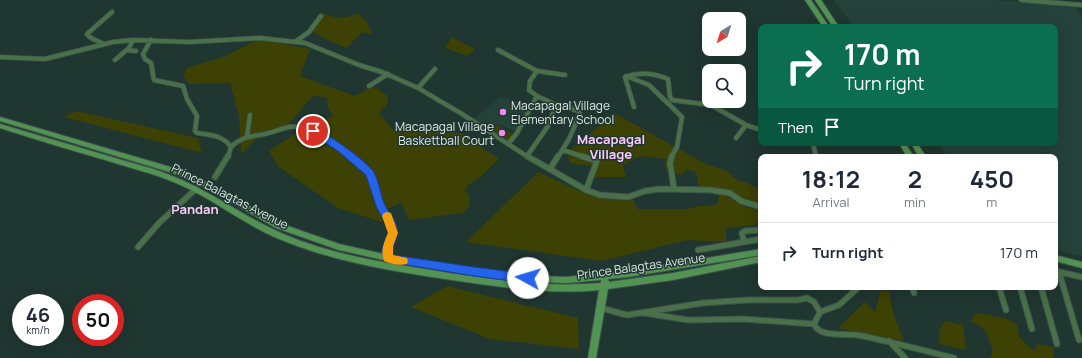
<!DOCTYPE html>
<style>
:root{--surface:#fff;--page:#f6f6f7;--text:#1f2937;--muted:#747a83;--line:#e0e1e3}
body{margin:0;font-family:Manrope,sans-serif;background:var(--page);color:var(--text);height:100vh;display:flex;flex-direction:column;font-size:15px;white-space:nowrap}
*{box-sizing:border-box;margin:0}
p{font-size:13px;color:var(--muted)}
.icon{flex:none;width:22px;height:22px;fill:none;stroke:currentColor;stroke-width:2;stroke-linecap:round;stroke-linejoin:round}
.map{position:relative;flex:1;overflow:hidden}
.sheet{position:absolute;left:758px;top:154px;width:300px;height:136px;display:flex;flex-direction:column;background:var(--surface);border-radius:8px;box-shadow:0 4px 16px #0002}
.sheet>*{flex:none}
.hud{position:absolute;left:758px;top:24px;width:300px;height:122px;border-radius:8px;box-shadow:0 4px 16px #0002;background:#0b6e4f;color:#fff;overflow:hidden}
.needle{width:26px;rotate:218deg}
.controls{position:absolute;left:702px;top:12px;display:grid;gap:8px}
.controls a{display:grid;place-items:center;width:44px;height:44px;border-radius:8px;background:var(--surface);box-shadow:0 4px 16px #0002;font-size:20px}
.speed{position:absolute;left:12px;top:294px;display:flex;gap:8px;font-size:20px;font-weight:700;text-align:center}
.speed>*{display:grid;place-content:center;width:52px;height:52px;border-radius:50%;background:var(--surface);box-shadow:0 4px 16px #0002;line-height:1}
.speed small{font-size:10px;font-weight:400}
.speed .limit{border:6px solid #d22;background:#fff;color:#111}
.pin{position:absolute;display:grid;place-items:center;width:34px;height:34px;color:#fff;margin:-17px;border:2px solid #fff;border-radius:50%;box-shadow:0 1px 4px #0007}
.me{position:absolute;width:44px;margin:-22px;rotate:276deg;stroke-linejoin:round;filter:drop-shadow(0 0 3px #0008)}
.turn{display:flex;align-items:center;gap:14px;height:84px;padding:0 20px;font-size:18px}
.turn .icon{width:52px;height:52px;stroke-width:2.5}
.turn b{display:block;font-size:28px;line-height:34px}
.then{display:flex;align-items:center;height:38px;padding:0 20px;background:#0003;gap:8px;font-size:15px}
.eta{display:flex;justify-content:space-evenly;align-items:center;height:68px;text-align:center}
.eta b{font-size:24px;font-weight:700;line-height:28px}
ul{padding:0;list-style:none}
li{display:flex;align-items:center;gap:12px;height:60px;padding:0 20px;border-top:1px solid var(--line)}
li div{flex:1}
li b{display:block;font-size:15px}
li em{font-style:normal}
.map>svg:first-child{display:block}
.built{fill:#24423a}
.green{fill:#3d4103}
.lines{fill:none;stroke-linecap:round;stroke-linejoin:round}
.street-far1-casing{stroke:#3e524d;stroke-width:5.5}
.street-casing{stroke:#3e524d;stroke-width:7}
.secondary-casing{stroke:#3e524d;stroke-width:2}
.street-far1{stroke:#497049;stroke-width:4}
.street{stroke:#497049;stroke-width:5}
.secondary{fill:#529354;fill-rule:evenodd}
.route{fill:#2563eb;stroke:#184099}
.slow{fill:#f59e0b}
.poi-dot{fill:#f18af4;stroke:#203630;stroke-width:1.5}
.labels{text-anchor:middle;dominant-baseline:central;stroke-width:3;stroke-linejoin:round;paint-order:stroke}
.poi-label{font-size:12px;fill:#dae7e3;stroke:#203630;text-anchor:start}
.street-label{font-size:12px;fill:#dae7e3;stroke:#203630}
.neighbourhood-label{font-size:13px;font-weight:bold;fill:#fbccfa;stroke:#203630}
</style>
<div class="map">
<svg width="1082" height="358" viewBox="0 0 1082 358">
<rect width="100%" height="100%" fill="#203630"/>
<path class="built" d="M834 0H993L1075 6 1082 17V256L1055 250V157H948L938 143H1055V27H854Z
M500 97 527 104 517 131 498 124 489 128 473 120Z"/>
<path class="green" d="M323 13C338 19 342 20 358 13L368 24 372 34 362 32 347 48 327 40 312 31Z
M452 37 475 49 467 56 445 48Z
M259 39 310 49 300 76 355 96 373 86 388 96 387 104 379 113 394 131 461 133 499 159 479 178 468 185 465 190 469 195 470 206 462 213 409 220 401 203 387 209 382 222 338 208 279 167 269 151 298 132 330 147 318 126 333 115 328 108 327 97 313 96 285 129 258 137 241 154 239 116 230 83 189 84 184 76 186 68 226 56Z
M76 111 198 138 202 153 64 117Z
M614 113 706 164 727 171 737 180 745 182 761 190V206L730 195 700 190 696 172 686 169 681 175 666 170 665 159C645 156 640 153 623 166L626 177H593L598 163 588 166 570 163 567 153Z
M498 125 514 135 507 141 491 131Z
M538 172C569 185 598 205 633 198L637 209H687L698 206H708L718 204 719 195 727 196 745 207 761 210V224L726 228V242L687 240 602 261 466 242Z
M447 286 578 318 579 349 490 339 411 307Z
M881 290 889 292 894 316 904 341 838 328 865 302 875 312Z
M976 313 1005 318 1017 324 1019 337 1034 351 1037 344 1054 347 1053 358H990L993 351C987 336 988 325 970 322Z
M945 321 963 325 966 350 939 344V330Z"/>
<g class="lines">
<defs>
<path id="street-far1" d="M1021 0 1082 5
M151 40 143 54 145 59 151 63 154 80 183 86 187 99 197 116 195 131 197 133C210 135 223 135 231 147L228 157
M295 42 309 32 321 16
M104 44 91 38 87 34 112 12
M127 50 136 51
M498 50 537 71 565 75
M0 57 45 59 113 42 133 40 189 42 260 38 305 43 359 65 382 72 418 88 462 114 528 157
M115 60 129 48 133 40
M626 76 649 85 682 117 677 147 671 157
M369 86 388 74
M418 88 435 69
M556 105 579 111 580 114 569 139 558 157
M634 107 625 77C639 72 654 73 668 79L670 97 672 100 711 105 746 125 761 130
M247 137 250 115
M736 138 746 125
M813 143 816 157
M508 144 517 133 537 96
M231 147C241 137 252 136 265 134 273 132 281 129 289 127 312 123 335 144 352 157
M563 150 584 157
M527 156 548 126 556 105 537 96 529 90 530 81 537 71"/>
<path id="street" d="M351 156 370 173 380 205 392 226V234L388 249V258
M527 156 586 190 600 195 628 197 645 191 659 189 710 190 730 193 741 201 761 207
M581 156 597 161 586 190
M672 156 670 163 674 189
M550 169 558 156
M215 177 228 156
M744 242 742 233 745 231 761 230
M138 247 160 222 196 189
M698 250 761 239
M1055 271 1082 277
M1059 272 1079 340
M912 287 914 293
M999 287 1006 310
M1020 287 1032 329
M1041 287 1057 344
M601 308 627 315 703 303 748 300H798L807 298 814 302 820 312
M644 313 688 320 743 319 814 324 820 312 839 305 859 287
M814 324C819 338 845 333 857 335 889 341 922 350 954 358
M889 341 905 358"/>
<path id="secondary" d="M805 0H811L829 27H823Z
M815 0H821L839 27H833Z
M0 117 177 169 208 183 282 224 339 244 388 255 474 269 540 276 566 277 628 271 761 249V255L628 277 608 279 609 282 673 273 761 256V262L673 280 608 289 596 358H588L599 290C550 295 501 287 452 280 393 271 333 262 277 238 239 222 206 193 166 179 148 172 130 168 112 162 74 151 37 140 0 128V124C38 135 77 147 115 158 134 164 154 168 172 176 211 191 244 217 281 233 329 254 380 262 431 270 487 279 544 288 601 283V280L566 283 540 282 474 275 388 261 339 250 276 228 204 187 173 173 0 121Z
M899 143H905L914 157H907Z
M911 143H917L926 157H919Z
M1055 255 1082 262V268L1055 261Z"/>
</defs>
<use href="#street-far1" class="street-far1-casing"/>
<use href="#street" class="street-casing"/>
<use href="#secondary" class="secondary-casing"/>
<use href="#street-far1" class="street-far1"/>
<use href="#street" class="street"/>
<use href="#secondary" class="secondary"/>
</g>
<path class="route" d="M313 128C325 131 366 161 373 171 379 180 380 194 384 203 388 213 397 220 397 231 398 239 392 246 393 255L474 267 528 274 532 275 533 278 532 281 528 283 474 276 384 261 382 250 388 233 387 226 376 206 366 175 338 151 310 133 309 131 310 129Z"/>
<path class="slow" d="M387 212 391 213 398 233 393 246V255L407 258 408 261 407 264C400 266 391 264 384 261 380 252 384 242 388 233L382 216 384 213Z"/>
<g class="poi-dot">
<circle cx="503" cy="112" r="4"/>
<circle cx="502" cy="133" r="4"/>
</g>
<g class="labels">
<g class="poi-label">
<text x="511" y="105">Macapagal Village<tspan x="511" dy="14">Elementary School</tspan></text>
<text x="494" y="126" text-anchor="end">Macapagal Village<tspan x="494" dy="14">Baskettball Court</tspan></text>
</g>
<g class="street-label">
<text transform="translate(230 196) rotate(27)">Prince Balagtas Avenue</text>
<text transform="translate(641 266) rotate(-8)">Prince Balagtas Avenue</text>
</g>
<g class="neighbourhood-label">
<text x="611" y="139">Macapagal<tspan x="611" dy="15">Village</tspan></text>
<text x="195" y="209">Pandan</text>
</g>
</g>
</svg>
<div class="controls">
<a><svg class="needle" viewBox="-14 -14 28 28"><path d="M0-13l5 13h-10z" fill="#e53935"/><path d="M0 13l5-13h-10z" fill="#747a83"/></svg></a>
<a><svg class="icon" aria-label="search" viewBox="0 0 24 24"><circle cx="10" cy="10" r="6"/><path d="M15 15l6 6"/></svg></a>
</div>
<div class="speed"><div>46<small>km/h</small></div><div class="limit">50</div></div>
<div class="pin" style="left:313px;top:131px;background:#d93025"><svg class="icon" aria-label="arrive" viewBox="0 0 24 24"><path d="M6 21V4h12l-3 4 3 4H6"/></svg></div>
<svg class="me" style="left:528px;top:278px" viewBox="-20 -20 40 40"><circle r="19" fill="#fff"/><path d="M0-13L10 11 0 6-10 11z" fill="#2563eb"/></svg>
<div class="hud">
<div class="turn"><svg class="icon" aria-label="right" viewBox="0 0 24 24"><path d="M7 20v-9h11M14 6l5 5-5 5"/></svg><div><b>170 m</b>Turn right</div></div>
<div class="then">Then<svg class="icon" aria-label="arrive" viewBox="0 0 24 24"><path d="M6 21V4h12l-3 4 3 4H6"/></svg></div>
</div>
<section class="sheet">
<div class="eta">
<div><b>18:12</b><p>Arrival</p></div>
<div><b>2</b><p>min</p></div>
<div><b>450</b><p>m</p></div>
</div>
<ul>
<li><svg class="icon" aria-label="right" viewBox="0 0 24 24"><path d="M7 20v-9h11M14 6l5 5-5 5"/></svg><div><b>Turn right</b></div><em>170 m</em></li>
</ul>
</section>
</div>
